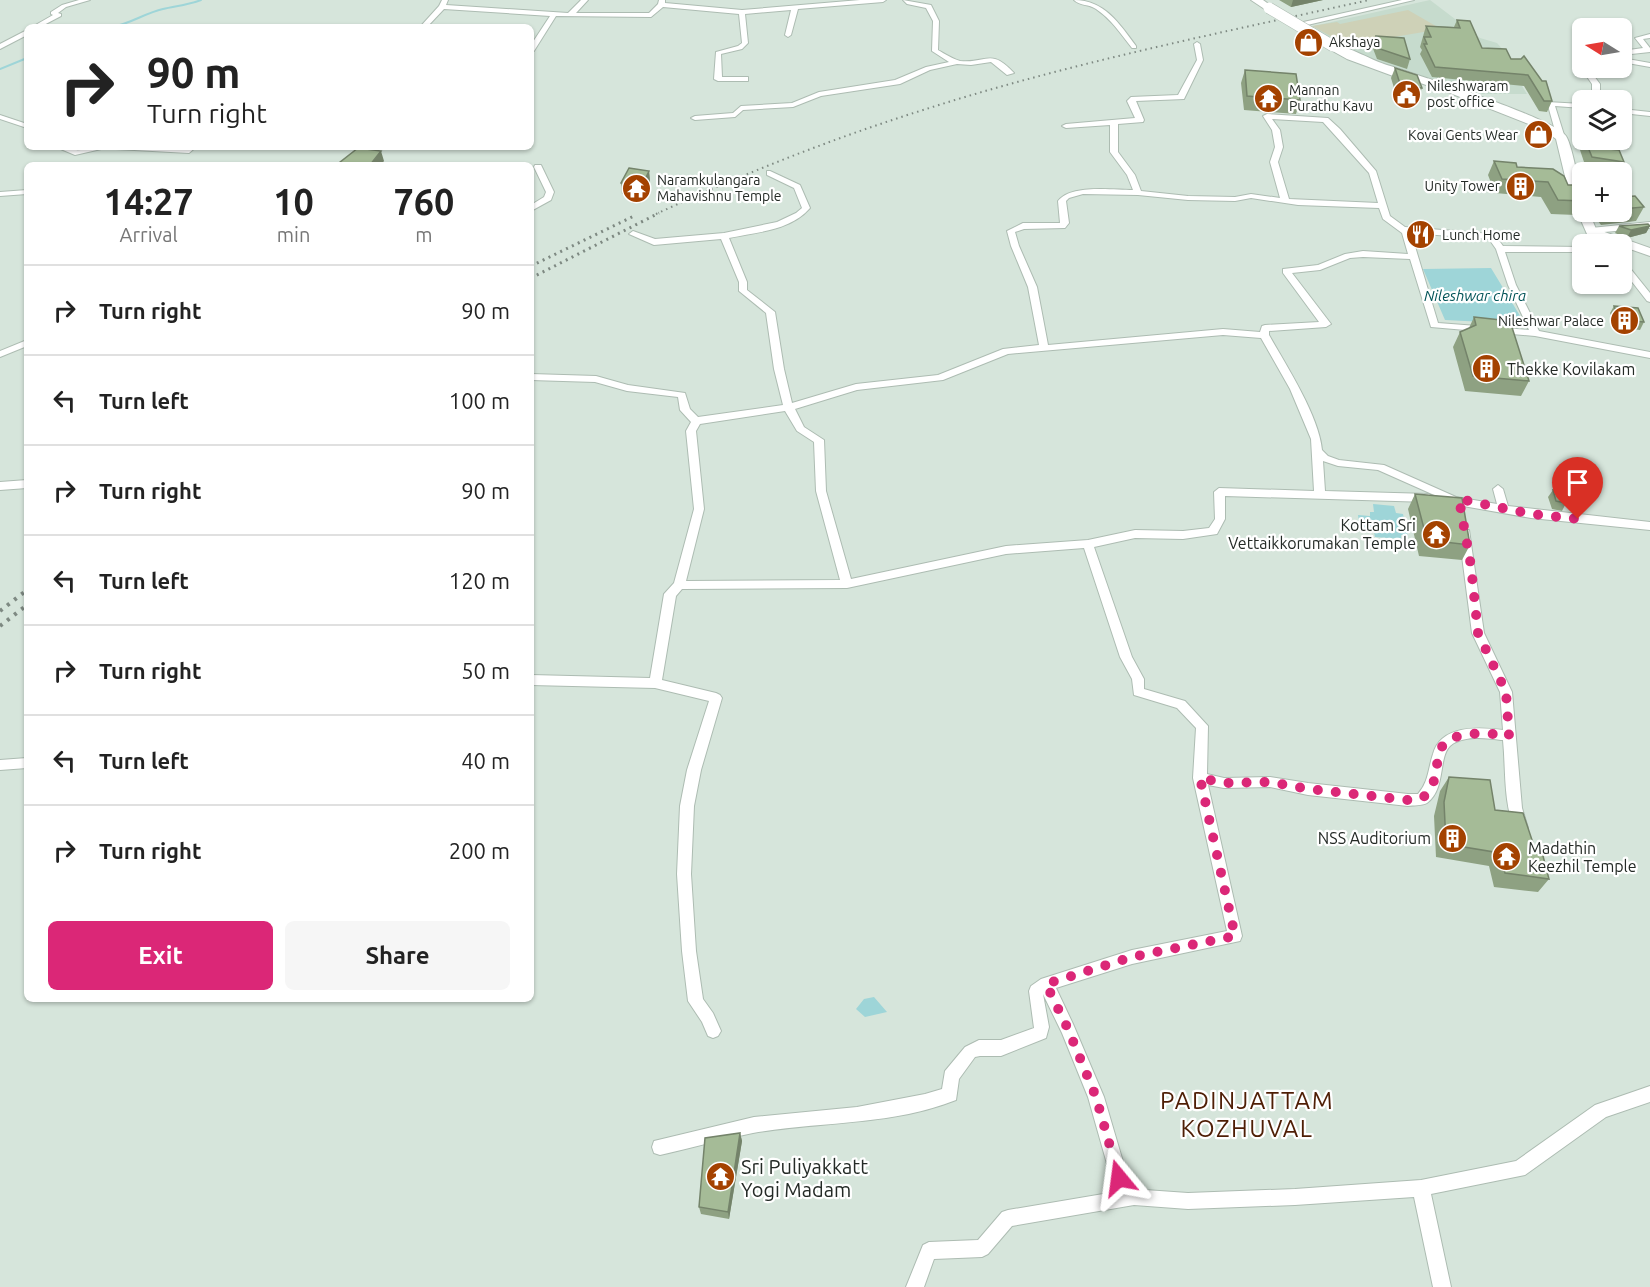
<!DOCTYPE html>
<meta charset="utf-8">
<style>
:root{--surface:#fff;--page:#f6f6f6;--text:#222;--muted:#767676;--line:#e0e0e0;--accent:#db2777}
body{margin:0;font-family:Ubuntu,sans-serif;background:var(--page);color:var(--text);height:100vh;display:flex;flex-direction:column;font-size:22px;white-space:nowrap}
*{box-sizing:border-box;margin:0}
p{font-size:20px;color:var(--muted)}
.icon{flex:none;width:33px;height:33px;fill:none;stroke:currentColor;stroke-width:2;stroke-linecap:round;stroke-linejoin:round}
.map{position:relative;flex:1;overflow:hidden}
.side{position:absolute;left:24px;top:162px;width:510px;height:840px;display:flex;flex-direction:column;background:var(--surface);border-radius:9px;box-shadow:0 2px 4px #0004}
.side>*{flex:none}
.guide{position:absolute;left:24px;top:24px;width:510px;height:126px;border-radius:9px;box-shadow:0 2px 4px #0004;background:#fff;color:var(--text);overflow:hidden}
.needle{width:39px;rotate:281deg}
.buttons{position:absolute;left:1572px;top:18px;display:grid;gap:12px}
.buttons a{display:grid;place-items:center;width:60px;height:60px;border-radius:9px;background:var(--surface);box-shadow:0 2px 4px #0004;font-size:30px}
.pin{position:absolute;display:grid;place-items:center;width:51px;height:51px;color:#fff;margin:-62px -26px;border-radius:50% 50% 50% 0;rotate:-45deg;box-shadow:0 0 6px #0007}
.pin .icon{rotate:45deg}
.me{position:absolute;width:66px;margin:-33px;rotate:344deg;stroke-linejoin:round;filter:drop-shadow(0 0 4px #0008)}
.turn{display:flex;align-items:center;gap:21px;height:126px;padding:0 24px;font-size:27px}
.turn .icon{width:78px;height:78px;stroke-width:2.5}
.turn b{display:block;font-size:42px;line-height:51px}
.eta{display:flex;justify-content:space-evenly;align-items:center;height:102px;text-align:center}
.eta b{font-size:36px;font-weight:700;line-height:42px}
.cta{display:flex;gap:12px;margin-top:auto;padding:12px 24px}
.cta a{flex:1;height:69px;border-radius:9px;background:var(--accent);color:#fff;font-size:24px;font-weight:700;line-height:69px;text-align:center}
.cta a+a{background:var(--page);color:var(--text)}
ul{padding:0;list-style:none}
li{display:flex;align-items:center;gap:18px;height:90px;padding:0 24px;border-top:2px solid var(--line)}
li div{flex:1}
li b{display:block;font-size:22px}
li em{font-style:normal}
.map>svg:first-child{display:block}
.built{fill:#c6dbcd}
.green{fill:#ced1b7}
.water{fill:#9ed5d8}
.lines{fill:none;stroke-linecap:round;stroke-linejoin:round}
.stream{stroke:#9ed5d8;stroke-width:2}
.minor-casing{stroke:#adbcb2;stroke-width:2}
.secondary-casing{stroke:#adbcb2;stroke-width:2}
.minor{fill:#fff;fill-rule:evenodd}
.secondary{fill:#fff;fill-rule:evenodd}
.rail-far2{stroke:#7e8982;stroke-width:2;stroke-dasharray:1.5 4;stroke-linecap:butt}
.rail-far1{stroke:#7e8982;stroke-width:3;stroke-dasharray:2 4.5;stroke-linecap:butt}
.rail{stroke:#7e8982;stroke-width:4;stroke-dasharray:3 6;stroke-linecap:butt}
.secondary-bridge-casing{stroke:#adbcb2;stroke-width:12;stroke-linecap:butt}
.secondary-bridge{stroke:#fff;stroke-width:11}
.wall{fill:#8ea182}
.shaded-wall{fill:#74836a}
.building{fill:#a5bb97;stroke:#74836a;stroke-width:1.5}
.route{stroke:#db2777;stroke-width:10;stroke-dasharray:0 18}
.labels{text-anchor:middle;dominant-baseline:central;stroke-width:4.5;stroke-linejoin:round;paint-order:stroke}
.far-poi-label{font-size:14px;fill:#242a26;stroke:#fff;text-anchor:start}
.far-water-label{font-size:15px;font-style:italic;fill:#005357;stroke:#fff}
.poi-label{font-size:16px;fill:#242a26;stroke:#fff;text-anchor:start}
.near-poi-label{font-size:20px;fill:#242a26;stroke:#fff;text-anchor:start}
.near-quarter-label{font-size:24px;letter-spacing:1.5px;fill:#4e1e05;stroke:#fff}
</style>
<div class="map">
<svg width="1650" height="1287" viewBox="0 0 1650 1287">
<rect width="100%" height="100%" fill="#d6e5db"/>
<path class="built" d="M1430 0 1480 38 1497 43 1505 52 1511 68 1527 94H1475L1371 60 1347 50 1309 27Z"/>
<path class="green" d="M1408 10 1441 29 1347 45 1312 26 1337 22 1340 24Z"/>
<path class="water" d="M1491 268 1525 324 1445 320 1423 269Z
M1373 504 1394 506 1396 513 1403 514 1408 536 1401 535V539L1375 537 1374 532 1360 529 1358 515 1370 516V512H1374Z
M874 997 887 1012 865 1017 856 1009 864 999Z"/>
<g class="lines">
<path class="stream" d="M112 27C130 24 145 13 163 9 176 6 188 5 201 0
M0 69 27 58"/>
<defs>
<path id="minor" d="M79 0H90L66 7 58 13 61 14V16L40 27H32L53 15 51 14V12L62 5Z
M442 0H448L446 5 568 13 581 0H588L576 13H649L658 4 659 0H665V3L742 10 860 0H886L883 2 798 9 791 35 788 37 785 35 791 10 745 14 748 43 742 49 721 54 722 77H748V81H718L714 79 716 52 738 46 742 43 739 14 663 7 651 17 556 16 534 51 531 53V45L550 16 444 9 427 27H420L439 6Z
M903 0 931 5 939 21 938 50C945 54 953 59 960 61 987 64 990 47 1014 73L1007 75 991 62 971 65 957 64 930 70 900 84 821 96 793 107 743 110 735 117 695 120 691 118 695 116 733 113 741 106 792 103 819 92 895 80 926 67 949 62 932 51 933 21 926 8 907 4Z
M1074 0C1104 0 1119 23 1136 46V48H1132C1121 34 1111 19 1096 9 1089 4 1080 6 1074 0Z
M1402 0H1414L1303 26 1301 28 1304 30 1301 32 1294 28 1299 23Z
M27 30V35L0 49V44Z
M1650 34V38L1643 39 1650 48V52L1622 55V51L1643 48 1635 38Z
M1197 42 1200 44 1203 60 1184 99 1136 101 1144 120 1143 122 1118 124V152L1135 175 1141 191 1188 196 1235 197 1251 194 1280 198 1270 162 1275 147 1272 130 1263 116 1267 114 1328 118 1340 129 1376 171 1390 216 1405 227 1492 234 1495 235 1503 246 1582 247V252H1505L1516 285 1539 331 1650 352V358L1535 336 1431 327 1410 259 1363 257 1350 258 1320 270 1292 273 1331 324 1326 327 1269 331V335C1286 365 1319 416 1322 450L1328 456 1339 460 1384 465 1456 497 1497 504 1493 489 1498 485 1503 489 1508 506 1650 522V530L1531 518 1446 503 1442 502 1441 498 1378 470 1338 466 1323 461 1325 491 1429 494 1434 498 1429 502 1225 496V519L1217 534 1183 539 1135 538 1094 547 1132 657 1144 679V689L1185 701 1208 726 1207 774 1224 778 1270 777 1308 783 1408 794H1418C1429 781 1428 769 1433 754 1441 725 1478 727 1503 730L1500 692 1472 633 1459 533 1461 530H1469L1484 633 1512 692 1522 808 1528 828 1526 832 1521 834 1516 832C1503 805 1506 770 1503 740H1501C1486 738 1463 735 1450 746 1438 758 1446 789 1427 803 1422 806 1413 805 1408 806L1308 795 1270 787 1224 788 1208 785 1242 936 1240 941 1132 964 1056 988 1073 1024 1104 1097 1131 1189 1188 1193 1295 1189 1421 1180 1516 1161 1595 1105 1650 1086V1102L1606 1117 1525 1175 1431 1194 1451 1287H1433L1414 1197 1295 1205 1188 1209 1134 1205 1012 1226 988 1254 982 1257 934 1259 924 1287H906L923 1245 929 1242 978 1240 1002 1212 1008 1210 1115 1192 1088 1097 1062 1033 1043 994 1049 1027 1046 1038 1001 1056H980L975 1057 959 1079 956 1100C891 1126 821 1121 753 1133 722 1139 691 1148 660 1155L654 1153 652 1147 654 1141 754 1117 857 1107 925 1094 942 1089 945 1071 965 1047 979 1040H1001L1034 1028 1029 991 1031 986 1041 979 1132 950 1227 931 1193 778 1196 728 1177 708 1134 695 1132 679 1120 657 1084 548 1006 554 847 588 682 589 676 596 662 680 716 693 720 695 722 698 701 770 694 806 691 874 696 951 703 999 713 1013 721 1031 718 1036 713 1038 708 1036 702 1022 688 1001 682 951 677 874 680 806 687 770 709 701 655 688 531 685V675L650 678 664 594 674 583 694 509 686 431 691 422 680 410 678 397 627 391 595 382 531 380V374L596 376 628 385 685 393 690 409 698 417 783 405 774 369 766 313 739 291V282L721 239 654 245 629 234 633 231 655 239 724 233 777 222 796 213 802 208 794 188 767 175V171H770L800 185 810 208C790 231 757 232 729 238L747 282V290L775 312 784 369 792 403 856 384 938 375 1003 349 1039 345 1028 287 1011 246 1007 231 1023 223H1060L1058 201C1071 184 1113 190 1133 190L1127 175 1110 152V125L1066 128 1062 126 1066 124 1135 118 1127 101 1131 97 1178 95 1197 60 1194 44ZM1272 119 1323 122 1369 173 1378 203 1289 199 1278 162 1283 147 1280 130ZM1083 194 1138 195 1188 200 1235 201 1251 198 1298 205 1379 208 1383 219 1402 233 1408 254 1363 251 1345 254 1318 265 1283 269V273L1319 322 1265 325 1262 326 1260 332 1223 329 1048 345 1037 287 1019 246 1015 232 1024 229 1065 228 1069 223 1066 201 1069 198ZM1411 233 1489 239 1496 249 1508 285 1529 330 1438 323ZM1223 335 1261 338 1290 389 1311 439 1314 491 1219 488 1214 492 1215 519 1209 528 1183 531 1135 530 1088 540 1006 546 851 579 826 491 824 440 804 427 795 409 857 390 943 380 1008 354ZM785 411 797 431 814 442 816 491 840 580 686 581 704 509 696 431 700 424Z
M1329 47H1333L1351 57 1411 78 1404 80 1347 59 1329 49Z
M1622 58 1650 63V67L1622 62Z
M1582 67 1588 68 1600 84V96L1603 100H1596L1592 97V84L1581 68Z
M1547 102 1582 104V108L1555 106 1565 138 1564 140 1557 138Z
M1622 109 1650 112V116L1622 113Z
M0 115 27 124V128L0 119Z
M56 147C63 147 69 150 75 150 82 151 100 147 110 147L75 155Z
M112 147 187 149 196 147 189 153 116 149Z
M535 165H541L554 192 551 200 531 211V205L544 197 546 192 534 167Z
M27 190V194L0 196V192Z
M1650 222V228L1604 232 1612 244H1604L1598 233 1591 234 1587 231 1591 228Z
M1622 261 1625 262 1650 293V302L1647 301 1622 269Z
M27 340V346L0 357V351Z
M27 480V488L0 490V482Z
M27 758V768L0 770V760Z"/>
<path id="secondary" d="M1251 0H1263L1274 8 1266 10Z
M1329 44C1340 42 1371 60 1384 64 1414 74 1552 117 1566 136 1573 147 1582 198 1582 212H1589L1596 229 1650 248V256L1587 234 1569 193 1556 139 1544 130 1450 93 1355 61 1329 48Z"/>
</defs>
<use href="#minor" class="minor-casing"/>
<use href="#secondary" class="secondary-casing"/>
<use href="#minor" class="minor"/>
<use href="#secondary" class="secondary"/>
<path class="rail-far2" d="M656 214C743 174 831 139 923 110 1069 63 1220 33 1369 0"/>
<path class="rail-far1" d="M531 266 634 216
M531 278 659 213"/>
<path class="rail" d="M0 611 27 590
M0 626 27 605"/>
<defs>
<path id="secondary-bridge" d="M1269 8 1333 46"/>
</defs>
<use href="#secondary-bridge" class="secondary-bridge-casing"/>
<use href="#secondary-bridge" class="secondary-bridge"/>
</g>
<path class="wall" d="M1279 0H1323L1291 7Z
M1457 20 1482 48 1511 59H1521L1552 101 1547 112 1539 111 1524 86 1432 77 1420 54 1422 50 1420 47 1426 26 1454 27Z
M1376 36 1410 59 1407 69 1377 59 1372 46Z
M1395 68 1422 88 1418 98H1397L1391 78Z
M1245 70 1300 100 1296 114 1244 110 1241 83Z
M1585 140 1609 149 1624 162 1618 172 1586 168 1580 150Z
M1494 161 1517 167 1568 185 1582 198V203L1576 215 1551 214 1541 197 1495 193 1488 175Z
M649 171 650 182 643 197 622 194 621 183Z
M1622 197 1644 207 1636 221 1601 225 1591 212H1622Z
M1619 226H1650L1646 233 1627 238 1615 233Z
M1614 306 1644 322 1640 330 1616 327 1610 313Z
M1474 317 1529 381 1521 396 1465 391 1453 347 1460 332 1469 328Z
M1553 490 1566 503 1562 511 1552 509 1548 497Z
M1415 494 1470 545 1462 560 1419 556 1408 509Z
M1449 777 1495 810 1535 849 1549 879 1538 892 1494 887 1489 866 1436 857 1434 816 1440 791Z
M740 1133 742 1141 729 1219 701 1214 699 1207Z"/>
<path class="shaded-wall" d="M1293 0H1323L1291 7Z
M381 151 384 161 381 165H370Z
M649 171 650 182 643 197 642 186Z
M1650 226 1646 233 1627 238 1631 230Z
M740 1133 742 1141 729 1219 728 1212Z"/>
<path class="building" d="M1457 20 1470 21 1482 48 1506 49 1511 59H1521L1524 56 1542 81H1546L1552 101H1544L1528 75 1435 67 1424 44H1427L1424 37H1431L1426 26 1460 28Z
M1376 36 1404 38 1410 59 1380 49Z
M1395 68 1417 75 1422 88 1401 87Z
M1245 70 1296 74 1300 100 1247 96Z
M1585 140 1606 141 1609 149 1619 150 1624 162 1592 157Z
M358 148 381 151 370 165 339 163Z
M1494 161 1516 163 1517 167 1553 169 1564 176 1568 185H1577L1582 198V201L1558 200 1548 182 1502 179Z
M629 168 649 171 642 186 621 183Z
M1635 196 1644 207 1622 209V197Z
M1648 224 1650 226 1631 230 1619 226Z
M1614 306 1638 308 1644 322 1620 320Z
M1474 317 1510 321 1529 381 1473 376 1460 332 1476 325Z
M1553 490 1563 492 1566 503 1556 501Z
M1415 494 1462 498 1470 545 1427 540Z
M1449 777 1490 780 1495 810 1523 813 1535 849 1542 852 1549 879 1505 873 1500 853 1446 844 1444 802Z
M740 1133 728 1212 699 1207 705 1138Z"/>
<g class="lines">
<path class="route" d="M1119 1178 1096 1097 1068 1029 1046 984 1132 957 1235 936 1200 778 1224 783 1270 782 1308 789 1408 800 1422 799C1441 776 1433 775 1440 751 1447 729 1491 733 1509 736L1506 692 1478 633 1471 566 1459 499 1531 514 1578 519"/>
</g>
<defs>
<symbol id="shop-disc" viewBox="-11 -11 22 22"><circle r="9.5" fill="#a44200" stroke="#fff"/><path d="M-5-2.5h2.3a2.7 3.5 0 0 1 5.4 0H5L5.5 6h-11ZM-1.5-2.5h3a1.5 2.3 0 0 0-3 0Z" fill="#fff"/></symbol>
<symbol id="civic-disc" viewBox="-11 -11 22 22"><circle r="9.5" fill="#a44200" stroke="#fff"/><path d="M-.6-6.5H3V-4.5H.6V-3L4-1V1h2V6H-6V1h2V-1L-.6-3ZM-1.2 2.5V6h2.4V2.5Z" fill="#fff"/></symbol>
<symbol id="temple-disc" viewBox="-11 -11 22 22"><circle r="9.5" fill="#a44200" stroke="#fff"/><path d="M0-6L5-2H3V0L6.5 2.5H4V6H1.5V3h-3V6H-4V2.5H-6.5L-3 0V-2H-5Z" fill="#fff"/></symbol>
<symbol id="building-disc" viewBox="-11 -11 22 22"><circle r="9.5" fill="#a44200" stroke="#fff"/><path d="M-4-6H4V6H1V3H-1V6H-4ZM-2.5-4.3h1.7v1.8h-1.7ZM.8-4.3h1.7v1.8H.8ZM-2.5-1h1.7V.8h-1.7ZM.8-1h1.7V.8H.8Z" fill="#fff"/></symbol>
<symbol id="restaurant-disc" viewBox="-11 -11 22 22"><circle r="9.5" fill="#a44200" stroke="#fff"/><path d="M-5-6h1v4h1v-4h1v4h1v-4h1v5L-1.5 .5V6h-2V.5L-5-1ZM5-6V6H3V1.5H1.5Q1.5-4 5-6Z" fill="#fff"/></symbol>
</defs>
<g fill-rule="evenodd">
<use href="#shop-disc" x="1292" y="26" width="33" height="33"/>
<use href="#civic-disc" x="1390" y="78" width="33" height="33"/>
<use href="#temple-disc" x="1252" y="82" width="33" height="33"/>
<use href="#shop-disc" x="1522" y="118" width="33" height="33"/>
<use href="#building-disc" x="1504" y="170" width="33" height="33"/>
<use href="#temple-disc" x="620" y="172" width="33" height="33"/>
<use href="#restaurant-disc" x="1404" y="218" width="33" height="33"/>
<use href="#building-disc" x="1608" y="304" width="33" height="33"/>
<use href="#building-disc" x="1470" y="352" width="33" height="33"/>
<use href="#temple-disc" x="1420" y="518" width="33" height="33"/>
<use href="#building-disc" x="1436" y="822" width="33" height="33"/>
<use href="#temple-disc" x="1490" y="840" width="33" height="33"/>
<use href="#temple-disc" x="704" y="1160" width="33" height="33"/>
</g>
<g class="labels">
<g class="far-poi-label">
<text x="1329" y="42">Akshaya</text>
<text x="1427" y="86">Nileshwaram<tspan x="1427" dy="16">post office</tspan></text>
<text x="1289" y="90">Mannan<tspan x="1289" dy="16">Purathu Kavu</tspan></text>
<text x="1518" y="135" text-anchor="end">Kovai Gents Wear</text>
<text x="657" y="180">Naramkulangara<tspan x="657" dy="16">Mahavishnu Temple</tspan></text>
<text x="1500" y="186" text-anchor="end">Unity Tower</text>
<text x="1442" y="235">Lunch Home</text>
<text x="1604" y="321" text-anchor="end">Nileshwar Palace</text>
</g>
<g class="far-water-label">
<text x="1475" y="295">Nileshwar chira</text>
</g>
<g class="poi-label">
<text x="1507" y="369">Thekke Kovilakam</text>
<text x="1416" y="525" text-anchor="end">Kottam Sri<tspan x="1416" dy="18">Vettaikkorumakan Temple</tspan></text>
<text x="1431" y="838" text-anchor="end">NSS Auditorium</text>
<text x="1528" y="848">Madathin<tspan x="1528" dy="18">Keezhil Temple</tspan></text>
</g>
<g class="near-poi-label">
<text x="741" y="1166">Sri Puliyakkatt<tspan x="741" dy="23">Yogi Madam</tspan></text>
</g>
<g class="near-quarter-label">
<text x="1247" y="1100">PADINJATTAM<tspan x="1247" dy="28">KOZHUVAL</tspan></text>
</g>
</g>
</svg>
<div class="buttons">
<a><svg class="needle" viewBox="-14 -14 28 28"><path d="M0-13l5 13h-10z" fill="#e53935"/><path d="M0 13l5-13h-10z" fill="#767676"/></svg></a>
<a><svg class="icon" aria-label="layers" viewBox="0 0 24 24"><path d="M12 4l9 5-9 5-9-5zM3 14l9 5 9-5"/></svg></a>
<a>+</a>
<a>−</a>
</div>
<div class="pin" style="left:1578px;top:519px;background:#d93025"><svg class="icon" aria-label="arrive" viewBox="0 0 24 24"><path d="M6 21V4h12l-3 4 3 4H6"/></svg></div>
<svg class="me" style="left:1119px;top:1178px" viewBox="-20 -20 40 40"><path d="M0-17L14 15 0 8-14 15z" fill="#db2777" stroke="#fff" stroke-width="4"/></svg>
<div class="guide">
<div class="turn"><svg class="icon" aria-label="right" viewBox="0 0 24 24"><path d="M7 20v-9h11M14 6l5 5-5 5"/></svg><div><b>90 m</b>Turn right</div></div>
</div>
<section class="side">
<div class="eta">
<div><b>14:27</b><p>Arrival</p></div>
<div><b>10</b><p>min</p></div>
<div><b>760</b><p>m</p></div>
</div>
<ul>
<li><svg class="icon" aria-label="right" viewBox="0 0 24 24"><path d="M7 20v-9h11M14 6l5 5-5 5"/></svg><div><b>Turn right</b></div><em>90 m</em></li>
<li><svg class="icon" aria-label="left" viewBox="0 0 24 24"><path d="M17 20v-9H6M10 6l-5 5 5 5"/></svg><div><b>Turn left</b></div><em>100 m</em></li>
<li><svg class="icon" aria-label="right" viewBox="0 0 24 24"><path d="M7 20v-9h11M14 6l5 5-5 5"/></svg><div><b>Turn right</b></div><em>90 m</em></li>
<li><svg class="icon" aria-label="left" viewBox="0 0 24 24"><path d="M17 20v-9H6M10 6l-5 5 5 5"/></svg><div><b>Turn left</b></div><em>120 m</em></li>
<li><svg class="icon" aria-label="right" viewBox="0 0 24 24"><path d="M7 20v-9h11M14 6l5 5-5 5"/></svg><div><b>Turn right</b></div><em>50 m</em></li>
<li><svg class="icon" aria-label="left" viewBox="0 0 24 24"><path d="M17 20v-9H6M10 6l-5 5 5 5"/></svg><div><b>Turn left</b></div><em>40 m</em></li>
<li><svg class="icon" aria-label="right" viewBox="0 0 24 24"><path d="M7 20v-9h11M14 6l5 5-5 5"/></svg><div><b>Turn right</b></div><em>200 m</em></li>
</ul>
<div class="cta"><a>Exit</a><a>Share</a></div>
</section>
</div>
